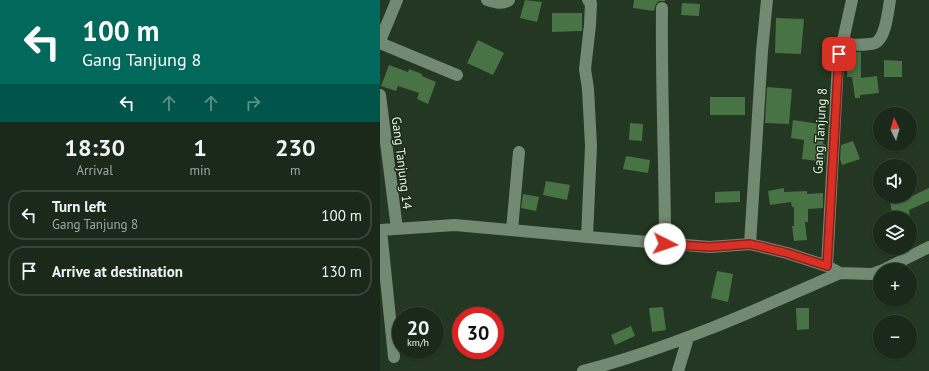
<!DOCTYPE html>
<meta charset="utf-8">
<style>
:root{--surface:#1a291a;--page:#273527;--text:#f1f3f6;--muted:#9fa6a2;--line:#384539}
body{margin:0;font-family:"PT Sans",sans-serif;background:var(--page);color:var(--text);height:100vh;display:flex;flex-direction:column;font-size:15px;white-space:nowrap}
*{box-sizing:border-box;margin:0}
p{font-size:13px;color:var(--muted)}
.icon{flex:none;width:22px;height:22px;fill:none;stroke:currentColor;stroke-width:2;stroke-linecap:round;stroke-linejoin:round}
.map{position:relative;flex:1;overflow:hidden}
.panel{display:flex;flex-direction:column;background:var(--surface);width:380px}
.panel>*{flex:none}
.guide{background:#00695c;color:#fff;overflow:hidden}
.needle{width:26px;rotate:355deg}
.tools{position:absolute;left:493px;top:107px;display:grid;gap:8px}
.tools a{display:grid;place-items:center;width:44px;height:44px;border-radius:50%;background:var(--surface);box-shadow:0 1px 3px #0004,0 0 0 1px var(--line);font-size:20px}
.speed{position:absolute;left:12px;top:307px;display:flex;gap:8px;font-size:20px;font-weight:700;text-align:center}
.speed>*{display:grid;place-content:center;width:52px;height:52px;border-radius:50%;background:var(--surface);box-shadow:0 1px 3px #0004,0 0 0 1px var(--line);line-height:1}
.speed small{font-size:10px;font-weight:400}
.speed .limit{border:6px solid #d22;background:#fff;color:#111}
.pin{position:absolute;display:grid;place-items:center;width:34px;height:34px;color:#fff;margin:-17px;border-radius:8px;box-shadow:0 2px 6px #0006}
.me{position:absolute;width:44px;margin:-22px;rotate:94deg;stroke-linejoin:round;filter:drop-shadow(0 0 3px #0008)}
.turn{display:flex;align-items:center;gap:14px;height:84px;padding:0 16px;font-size:18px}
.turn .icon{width:52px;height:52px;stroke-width:2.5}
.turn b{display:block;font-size:28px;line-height:34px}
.lanes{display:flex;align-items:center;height:38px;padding:0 16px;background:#0003;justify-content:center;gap:20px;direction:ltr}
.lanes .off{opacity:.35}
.eta{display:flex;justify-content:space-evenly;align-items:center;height:68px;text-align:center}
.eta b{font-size:24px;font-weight:700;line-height:28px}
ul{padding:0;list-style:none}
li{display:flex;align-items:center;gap:12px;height:50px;margin:0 8px 6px;padding:0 8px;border:2px solid var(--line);border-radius:16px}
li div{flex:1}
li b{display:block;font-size:15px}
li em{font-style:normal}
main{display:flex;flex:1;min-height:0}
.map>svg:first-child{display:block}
.building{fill:#487345}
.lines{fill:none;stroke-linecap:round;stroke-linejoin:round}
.street{stroke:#738a72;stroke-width:12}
.route-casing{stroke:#8d1f18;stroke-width:10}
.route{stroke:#d93025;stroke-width:7}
.labels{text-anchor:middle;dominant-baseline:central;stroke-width:3;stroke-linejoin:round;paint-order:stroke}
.street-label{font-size:13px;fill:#e7f3e6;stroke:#192d18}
</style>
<main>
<section class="panel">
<div class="guide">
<div class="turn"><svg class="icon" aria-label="left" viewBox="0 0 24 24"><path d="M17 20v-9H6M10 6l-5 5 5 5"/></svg><div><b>100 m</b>Gang Tanjung 8</div></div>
<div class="lanes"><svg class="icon" aria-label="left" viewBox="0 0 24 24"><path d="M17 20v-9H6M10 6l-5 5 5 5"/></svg><svg class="icon off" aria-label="ahead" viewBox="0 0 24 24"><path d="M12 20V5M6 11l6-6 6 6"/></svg><svg class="icon off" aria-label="ahead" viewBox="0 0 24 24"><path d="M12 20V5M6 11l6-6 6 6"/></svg><svg class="icon off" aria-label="right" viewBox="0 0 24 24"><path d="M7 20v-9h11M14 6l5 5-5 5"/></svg></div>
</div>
<div class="eta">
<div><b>18:30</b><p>Arrival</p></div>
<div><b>1</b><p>min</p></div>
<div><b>230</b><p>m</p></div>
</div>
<ul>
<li><svg class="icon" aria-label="left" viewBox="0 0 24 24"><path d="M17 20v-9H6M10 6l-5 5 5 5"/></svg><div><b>Turn left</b><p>Gang Tanjung 8</p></div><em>100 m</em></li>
<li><svg class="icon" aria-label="arrive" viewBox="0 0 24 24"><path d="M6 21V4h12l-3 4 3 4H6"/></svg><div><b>Arrive at destination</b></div><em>130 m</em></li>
</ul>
</section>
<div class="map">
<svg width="549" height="371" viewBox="0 0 549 371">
<rect width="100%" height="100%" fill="#233722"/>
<path class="building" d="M145 0 162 2 157 22 140 18Z
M254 0H285V1H279L276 4 274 11 253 8Z
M302 3 320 4 319 16 301 15Z
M172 13H202V31L172 32Z
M396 18 424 19 421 54 395 53Z
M98 40 124 53 113 75 87 63Z
M468 52H481V78L497 76 499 93 480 95V98H475L472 77H467Z
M504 60 522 61V77H504Z
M9 65 28 72 29 69 42 74V76L56 82 48 104 37 99 39 93 18 86 16 91 1 86Z
M387 87 412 89 409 124 385 123Z
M330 97H365V115H330Z
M413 120 446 125 443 144 446 145 445 162 422 159 424 140 411 138Z
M250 123 263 124 262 141 249 140Z
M473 141 480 159 462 165 460 159 461 145Z
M246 156 270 160 268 173 243 169Z
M166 181 190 185 187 200 163 195Z
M404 188V192L427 191V194L443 193V208L428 209V222H425L427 240 414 241 412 226H414V207H412L411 202 390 205 388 191Z
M549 188V201L529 210 530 218H513L509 196H532Z
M360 191V202L335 203V192Z
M143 194 159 197 156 211 141 208Z
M337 271 353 274 348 302 331 298Z
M283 307 286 330 272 332 269 308Z
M416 308H429V329L417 330Z
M251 326 255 336 235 345 231 335Z"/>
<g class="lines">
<path class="street" d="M107 0C115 2 122 5 129 0
M282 8C281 87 285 165 285 244
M0 41 17 0
M0 43 77 75
M461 45C471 44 486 46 495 43 506 38 508 11 510 0
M0 95 17 229
M0 230 75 225 207 237 330 247 370 244 407 253 447 266 460 273 492 274 500 271
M1 230 14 357
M132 230 139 152
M207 237 211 146 208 89 205 69 210 25 211 3 208 0
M370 244 382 51 387 0
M447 266 458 63 472 0
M503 270 549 247
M203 371C292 348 376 310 460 273
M298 371 308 338"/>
</g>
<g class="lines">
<defs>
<path id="route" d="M285 244 330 247 370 244 407 253 447 266 459 54"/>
</defs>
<use href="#route" class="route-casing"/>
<use href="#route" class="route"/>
</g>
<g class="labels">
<g class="street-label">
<text transform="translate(440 131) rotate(-87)">Gang Tanjung 8</text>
<text transform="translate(22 163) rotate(83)">Gang Tanjung 14</text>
</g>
</g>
</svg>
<div class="tools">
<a><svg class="needle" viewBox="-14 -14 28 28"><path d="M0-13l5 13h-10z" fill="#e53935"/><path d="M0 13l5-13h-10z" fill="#9fa6a2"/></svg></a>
<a><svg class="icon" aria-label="sound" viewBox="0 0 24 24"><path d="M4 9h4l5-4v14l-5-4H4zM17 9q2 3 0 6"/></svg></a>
<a><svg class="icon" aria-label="layers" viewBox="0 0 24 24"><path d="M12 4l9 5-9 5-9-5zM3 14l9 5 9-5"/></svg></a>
<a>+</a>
<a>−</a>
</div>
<div class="speed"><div>20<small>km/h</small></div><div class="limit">30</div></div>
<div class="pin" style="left:459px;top:54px;background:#d93025"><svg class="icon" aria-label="arrive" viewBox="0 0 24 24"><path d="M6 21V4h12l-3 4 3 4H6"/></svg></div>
<svg class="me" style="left:285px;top:244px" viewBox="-20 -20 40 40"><circle r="19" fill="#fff"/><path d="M0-13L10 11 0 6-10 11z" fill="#d93025"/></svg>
</div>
</main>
